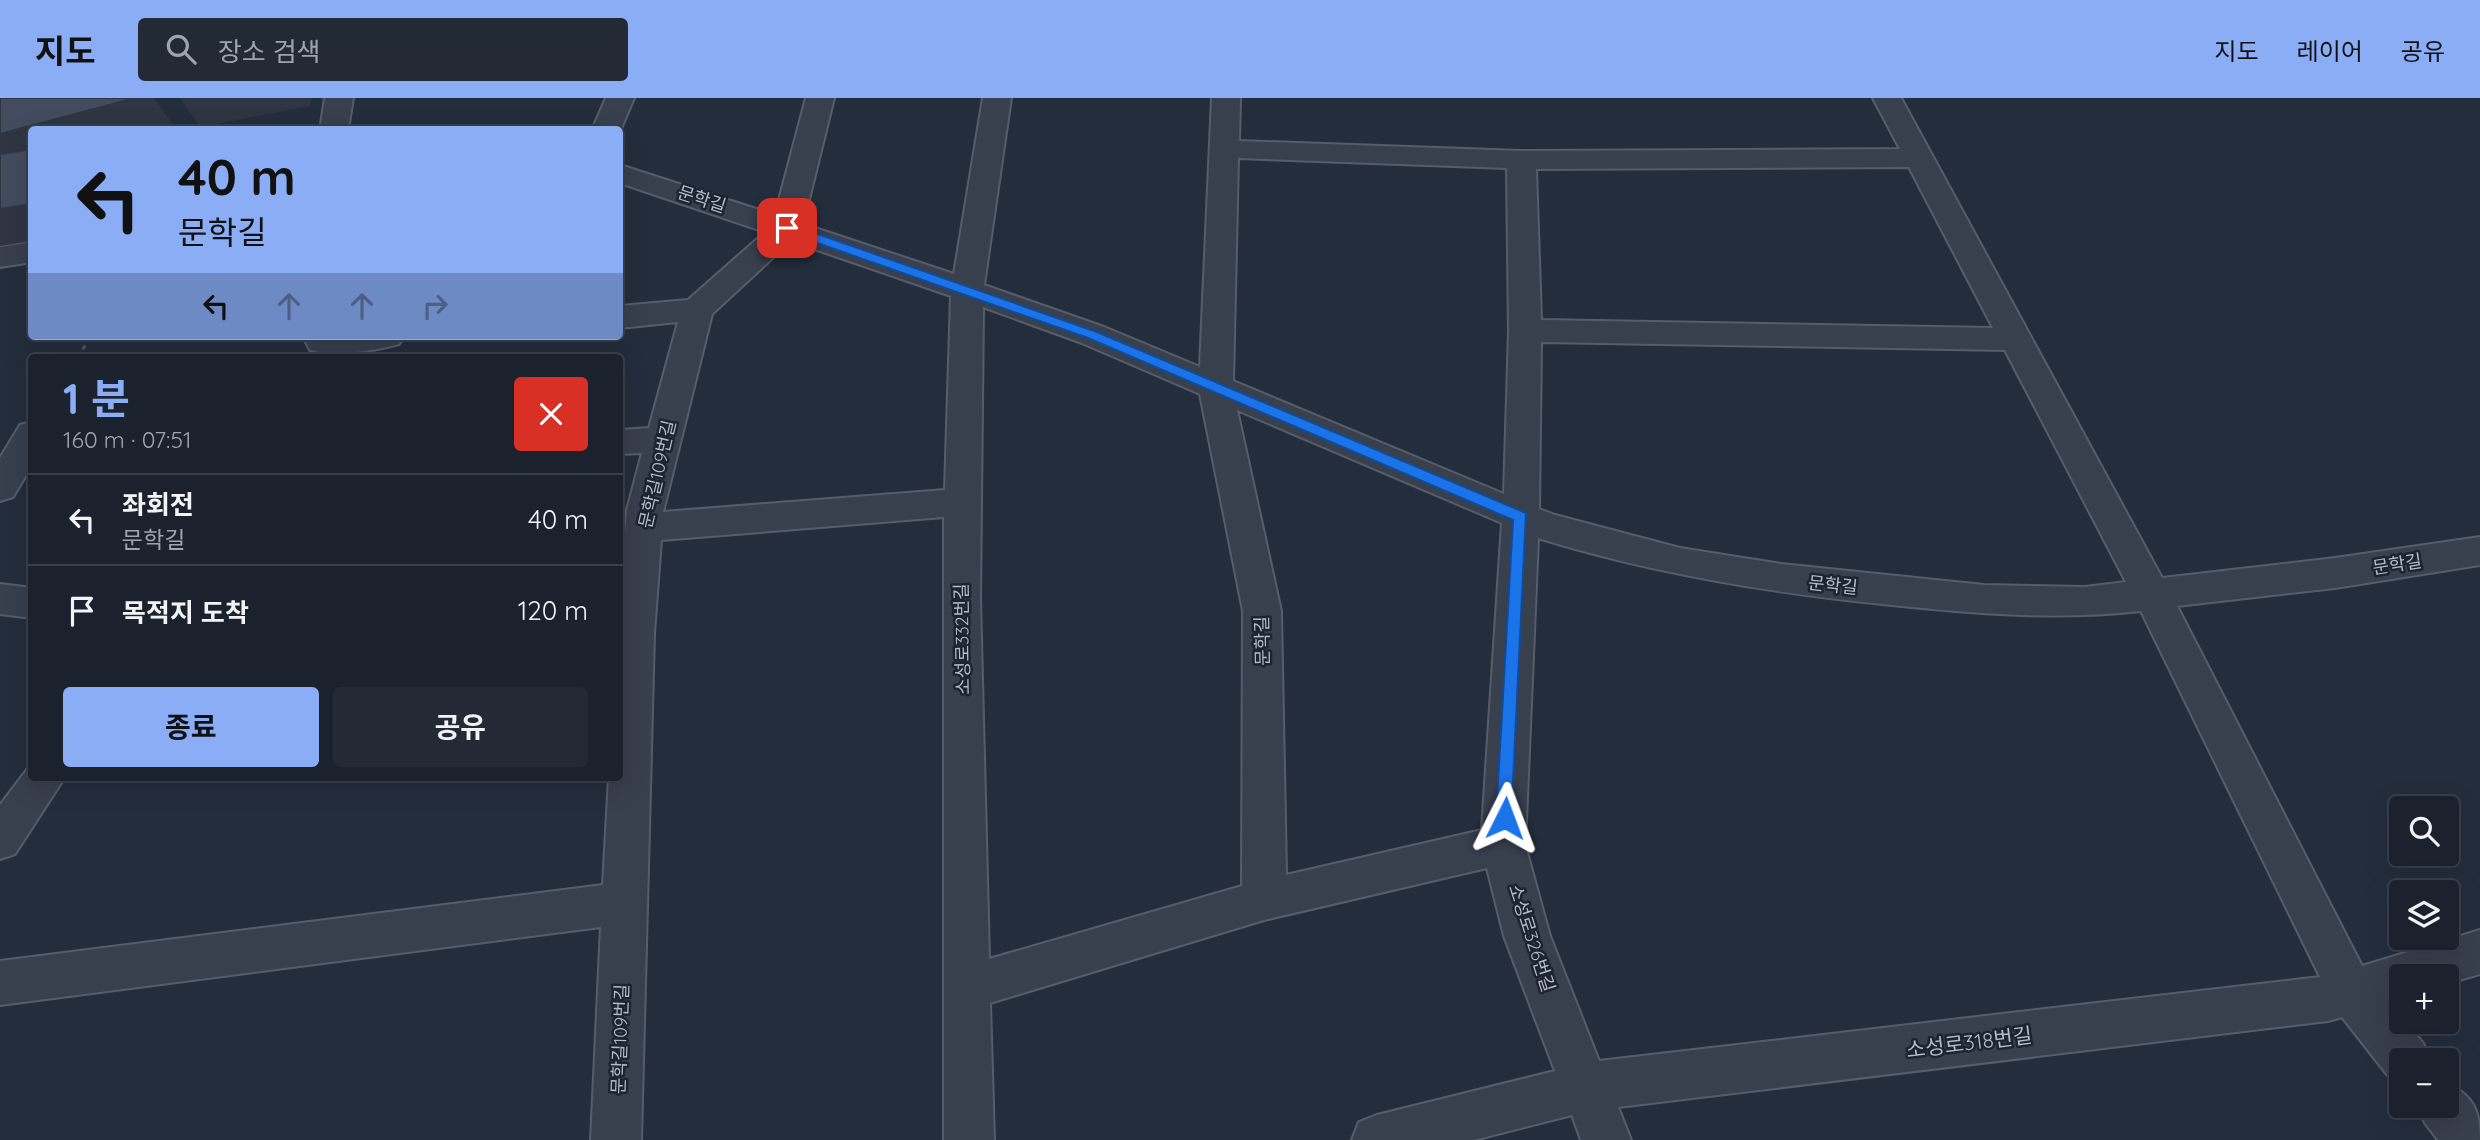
<!DOCTYPE html>
<html lang="ko">
<meta charset="utf-8">
<style>
:root{--surface:#1b222d;--page:#242a35;--text:#f1f3f6;--muted:#a0a4aa;--line:#393f49;--accent:#8aadf6}
body{margin:0;font-family:Quicksand,"Noto Sans KR",sans-serif;background:var(--page);color:var(--text);height:100vh;display:flex;flex-direction:column;font-size:26px;white-space:nowrap}
*{box-sizing:border-box;margin:0}
p{font-size:23px;color:var(--muted)}
.icon{flex:none;width:38px;height:38px;fill:none;stroke:currentColor;stroke-width:2;stroke-linecap:round;stroke-linejoin:round}
.map{position:relative;flex:1;overflow:hidden}
.details{position:absolute;left:28px;top:256px;width:595px;height:427px;display:flex;flex-direction:column;background:var(--surface);border-radius:7px;box-shadow:0 7px 28px #0002,0 0 0 2px var(--line)}
.details>*{flex:none}
.banner{position:absolute;left:28px;top:28px;width:595px;height:214px;border-radius:7px;box-shadow:0 7px 28px #0002,0 0 0 2px var(--line);background:#8aadf6;color:#111;overflow:hidden}
.buttons{position:absolute;left:2389px;top:698px;display:grid;gap:14px}
.buttons a{display:grid;place-items:center;width:70px;height:70px;border-radius:7px;background:var(--surface);box-shadow:0 7px 28px #0002,0 0 0 2px var(--line);font-size:35px}
.pin{position:absolute;display:grid;place-items:center;width:60px;height:60px;color:#fff;margin:-30px;border-radius:14px;box-shadow:0 4px 10px #0006}
.me{position:absolute;width:77px;margin:-38px;rotate:3deg;stroke-linejoin:round;filter:drop-shadow(0 0 5px #0008)}
.turn{display:flex;align-items:center;gap:24px;height:147px;padding:0 35px;font-size:32px}
.turn .icon{width:91px;height:91px;stroke-width:2.5}
.turn b{display:block;font-size:49px;line-height:60px}
.lanes{display:flex;align-items:center;height:66px;padding:0 35px;background:#0003;justify-content:center;gap:35px;direction:ltr}
.lanes .off{opacity:.35}
.round{display:grid;place-items:center;flex:none;width:74px;height:74px;border-radius:7px;background:var(--page)}
.overview{display:flex;align-items:center;justify-content:space-between;height:119px;padding:0 35px}
h1{font-size:42px;font-weight:700;line-height:52px;color:var(--accent)}
.button{display:flex;gap:14px;margin-top:auto;padding:14px 35px}
.button a{flex:1;height:80px;border-radius:7px;background:var(--accent);color:#111;font-size:28px;font-weight:700;line-height:80px;text-align:center}
.button a+a{background:var(--page);color:var(--text)}
ul{padding:0;list-style:none}
li{display:flex;align-items:center;gap:21px;height:91px;padding:0 35px;border-top:2px solid var(--line)}
li div{flex:1}
li b{display:block;font-size:26px}
li em{font-style:normal}
header{display:flex;align-items:center;gap:42px;box-sizing:border-box;height:98px;padding:0 35px;background:var(--accent);color:#111}
header strong{font-size:33px}
nav{display:flex;gap:38px;margin-inline-start:auto;font-size:24px}
.search{width:490px;height:63px;background:var(--page);display:flex;align-items:center;gap:18px;box-sizing:border-box;padding:0 24px;border-radius:7px;color:var(--muted);font-size:26px}
.map>svg:first-child{display:block}
.lines{fill:none;stroke-linecap:round;stroke-linejoin:round}
.minor-casing{stroke:#565d6a;stroke-width:4}
.path{stroke:#44565b;stroke-width:3.5;stroke-dasharray:4.5 4.5;stroke-linecap:butt}
.minor{fill:#383f4d;fill-rule:evenodd}
.shaded-wall{fill:#2f3542}
.building{fill:#434c5e;stroke:#2f3542;stroke-width:2}
.route{fill:#1a73e8;stroke:#114b97;stroke-width:2}
.labels{text-anchor:middle;dominant-baseline:central;stroke-width:5;stroke-linejoin:round;paint-order:stroke}
.street-label{font-size:18px;fill:#b3bac8;stroke:#1d2431}
.near-street-label{font-size:21px;fill:#b3bac8;stroke:#1d2431}
</style>
<header>
<strong>지도</strong>
<div class="search"><svg class="icon" aria-label="search" viewBox="0 0 24 24"><circle cx="10" cy="10" r="6"/><path d="M15 15l6 6"/></svg>장소 검색</div>
<nav><a>지도</a><a>레이어</a><a>공유</a></nav>
</header>
<div class="map">
<svg width="2480" height="1042" viewBox="0 0 2480 1042">
<rect width="100%" height="100%" fill="#242d3c"/>
<g class="lines">
<defs>
<path id="minor" d="M325 0H353L348 32H320Z
M606 0H634L620 33 592 32Z
M806 0H834L803 126 954 176 983 0H1011L984 187 1104 229 1200 269 1212 0H1240L1239 43 1521 53 1900 51 1873 0H1901L2162 480 2335 460 2480 439V467L2335 490 2177 508 2362 868 2480 832V876L2446 886V878H2401V900L2389 904 2401 919V924H2405L2423 945 2430 962H2401V984L2389 979 2342 919 2328 923 1618 1009 1631 1042H1581L1572 1017 1474 1042H1352L1359 1024 1377 1017 1555 973 1504 838 1487 770 1264 822 990 905 994 1042H944V419L661 442 654 535 641 1042H591L601 829 0 907V863L603 787 609 679H620V493L627 412 642 355 620 356V332L649 330 678 224 620 230V208L688 202 765 134 620 85V67L775 117ZM1238 60 1507 70 1509 233 1504 396 1233 283ZM1909 69 1993 230 1541 222 1536 71ZM791 143 951 198 945 392 663 414 712 216ZM983 209 1082 245 1200 296 1243 513 1242 788 989 861 980 500ZM1541 244 2005 252 2126 484 2085 489 1984 487 1781 466 1680 450 1555 417 1539 411ZM1237 312 1502 425 1482 732 1286 777 1281 513ZM1538 440C1651 475 1765 494 1882 506 1969 515 2053 523 2141 513L2320 879 1599 963 1550 838 1525 747Z
M32 144V164L0 169V149Z
M309 238H404L399 246C374 253 336 259 310 252L306 244Z
M32 324V367L13 399 0 403V360L20 327Z
M0 486 32 490V520L0 516Z
M32 665V679H65L15 756 0 761V707Z
M2446 985C2474 997 2480 1014 2480 1042H2438L2425 1025 2418 1008H2446Z"/>
</defs>
<use href="#minor" class="minor-casing"/>
<path class="path" d="M78 259 91 238"/>
<use href="#minor" class="minor"/>
</g>
<path class="shaded-wall" d="M135 0H154L174 28 163 32H32V67L0 76V36Z
M180 0H312L310 8 200 29Z
M32 106V143L0 148V111Z"/>
<path class="building" d="M0 0H135L0 36Z
M32 51V106L0 111V56Z"/>
<path class="route" d="M783 127H792L1097 234 1526 415 1511 725 1505 727 1496 720 1513 422 1088 240 783 133Z"/>
<g class="labels">
<g class="street-label">
<text transform="translate(702 101) rotate(18)">문학길</text>
<text transform="translate(657 376) rotate(-77)">문학길109번길</text>
<text transform="translate(2397 466) rotate(-9)">문학길</text>
<text transform="translate(1833 487) rotate(6)">문학길</text>
<text transform="translate(962 541) rotate(-91)">소성로332번길</text>
<text transform="translate(1262 543) rotate(-91)">문학길</text>
<text transform="translate(1532 840) rotate(72)">소성로326번길</text>
<text transform="translate(620 941) rotate(-88)">문학길109번길</text>
</g>
<g class="near-street-label">
<text transform="translate(1969 944) rotate(-7)">소성로318번길</text>
</g>
</g>
</svg>
<div class="buttons">
<a><svg class="icon" aria-label="search" viewBox="0 0 24 24"><circle cx="10" cy="10" r="6"/><path d="M15 15l6 6"/></svg></a>
<a><svg class="icon" aria-label="layers" viewBox="0 0 24 24"><path d="M12 4l9 5-9 5-9-5zM3 14l9 5 9-5"/></svg></a>
<a>+</a>
<a>−</a>
</div>
<div class="pin" style="left:787px;top:130px;background:#d93025"><svg class="icon" aria-label="arrive" viewBox="0 0 24 24"><path d="M6 21V4h12l-3 4 3 4H6"/></svg></div>
<svg class="me" style="left:1505px;top:720px" viewBox="-20 -20 40 40"><path d="M0-17L14 15 0 8-14 15z" fill="#1a73e8" stroke="#fff" stroke-width="4"/></svg>
<div class="banner">
<div class="turn"><svg class="icon" aria-label="left" viewBox="0 0 24 24"><path d="M17 20v-9H6M10 6l-5 5 5 5"/></svg><div><b>40 m</b>문학길</div></div>
<div class="lanes"><svg class="icon" aria-label="left" viewBox="0 0 24 24"><path d="M17 20v-9H6M10 6l-5 5 5 5"/></svg><svg class="icon off" aria-label="ahead" viewBox="0 0 24 24"><path d="M12 20V5M6 11l6-6 6 6"/></svg><svg class="icon off" aria-label="ahead" viewBox="0 0 24 24"><path d="M12 20V5M6 11l6-6 6 6"/></svg><svg class="icon off" aria-label="right" viewBox="0 0 24 24"><path d="M7 20v-9h11M14 6l5 5-5 5"/></svg></div>
</div>
<section class="details">
<div class="overview"><div><h1>1 분</h1><p>160 m · 07:51</p></div><a class="round" style="background:#d93025;color:#fff"><svg class="icon" aria-label="close" viewBox="0 0 24 24"><path d="M6 6l12 12M18 6L6 18"/></svg></a></div>
<ul>
<li><svg class="icon" aria-label="left" viewBox="0 0 24 24"><path d="M17 20v-9H6M10 6l-5 5 5 5"/></svg><div><b>좌회전</b><p>문학길</p></div><em>40 m</em></li>
<li><svg class="icon" aria-label="arrive" viewBox="0 0 24 24"><path d="M6 21V4h12l-3 4 3 4H6"/></svg><div><b>목적지 도착</b></div><em>120 m</em></li>
</ul>
<div class="button"><a>종료</a><a>공유</a></div>
</section>
</div>
